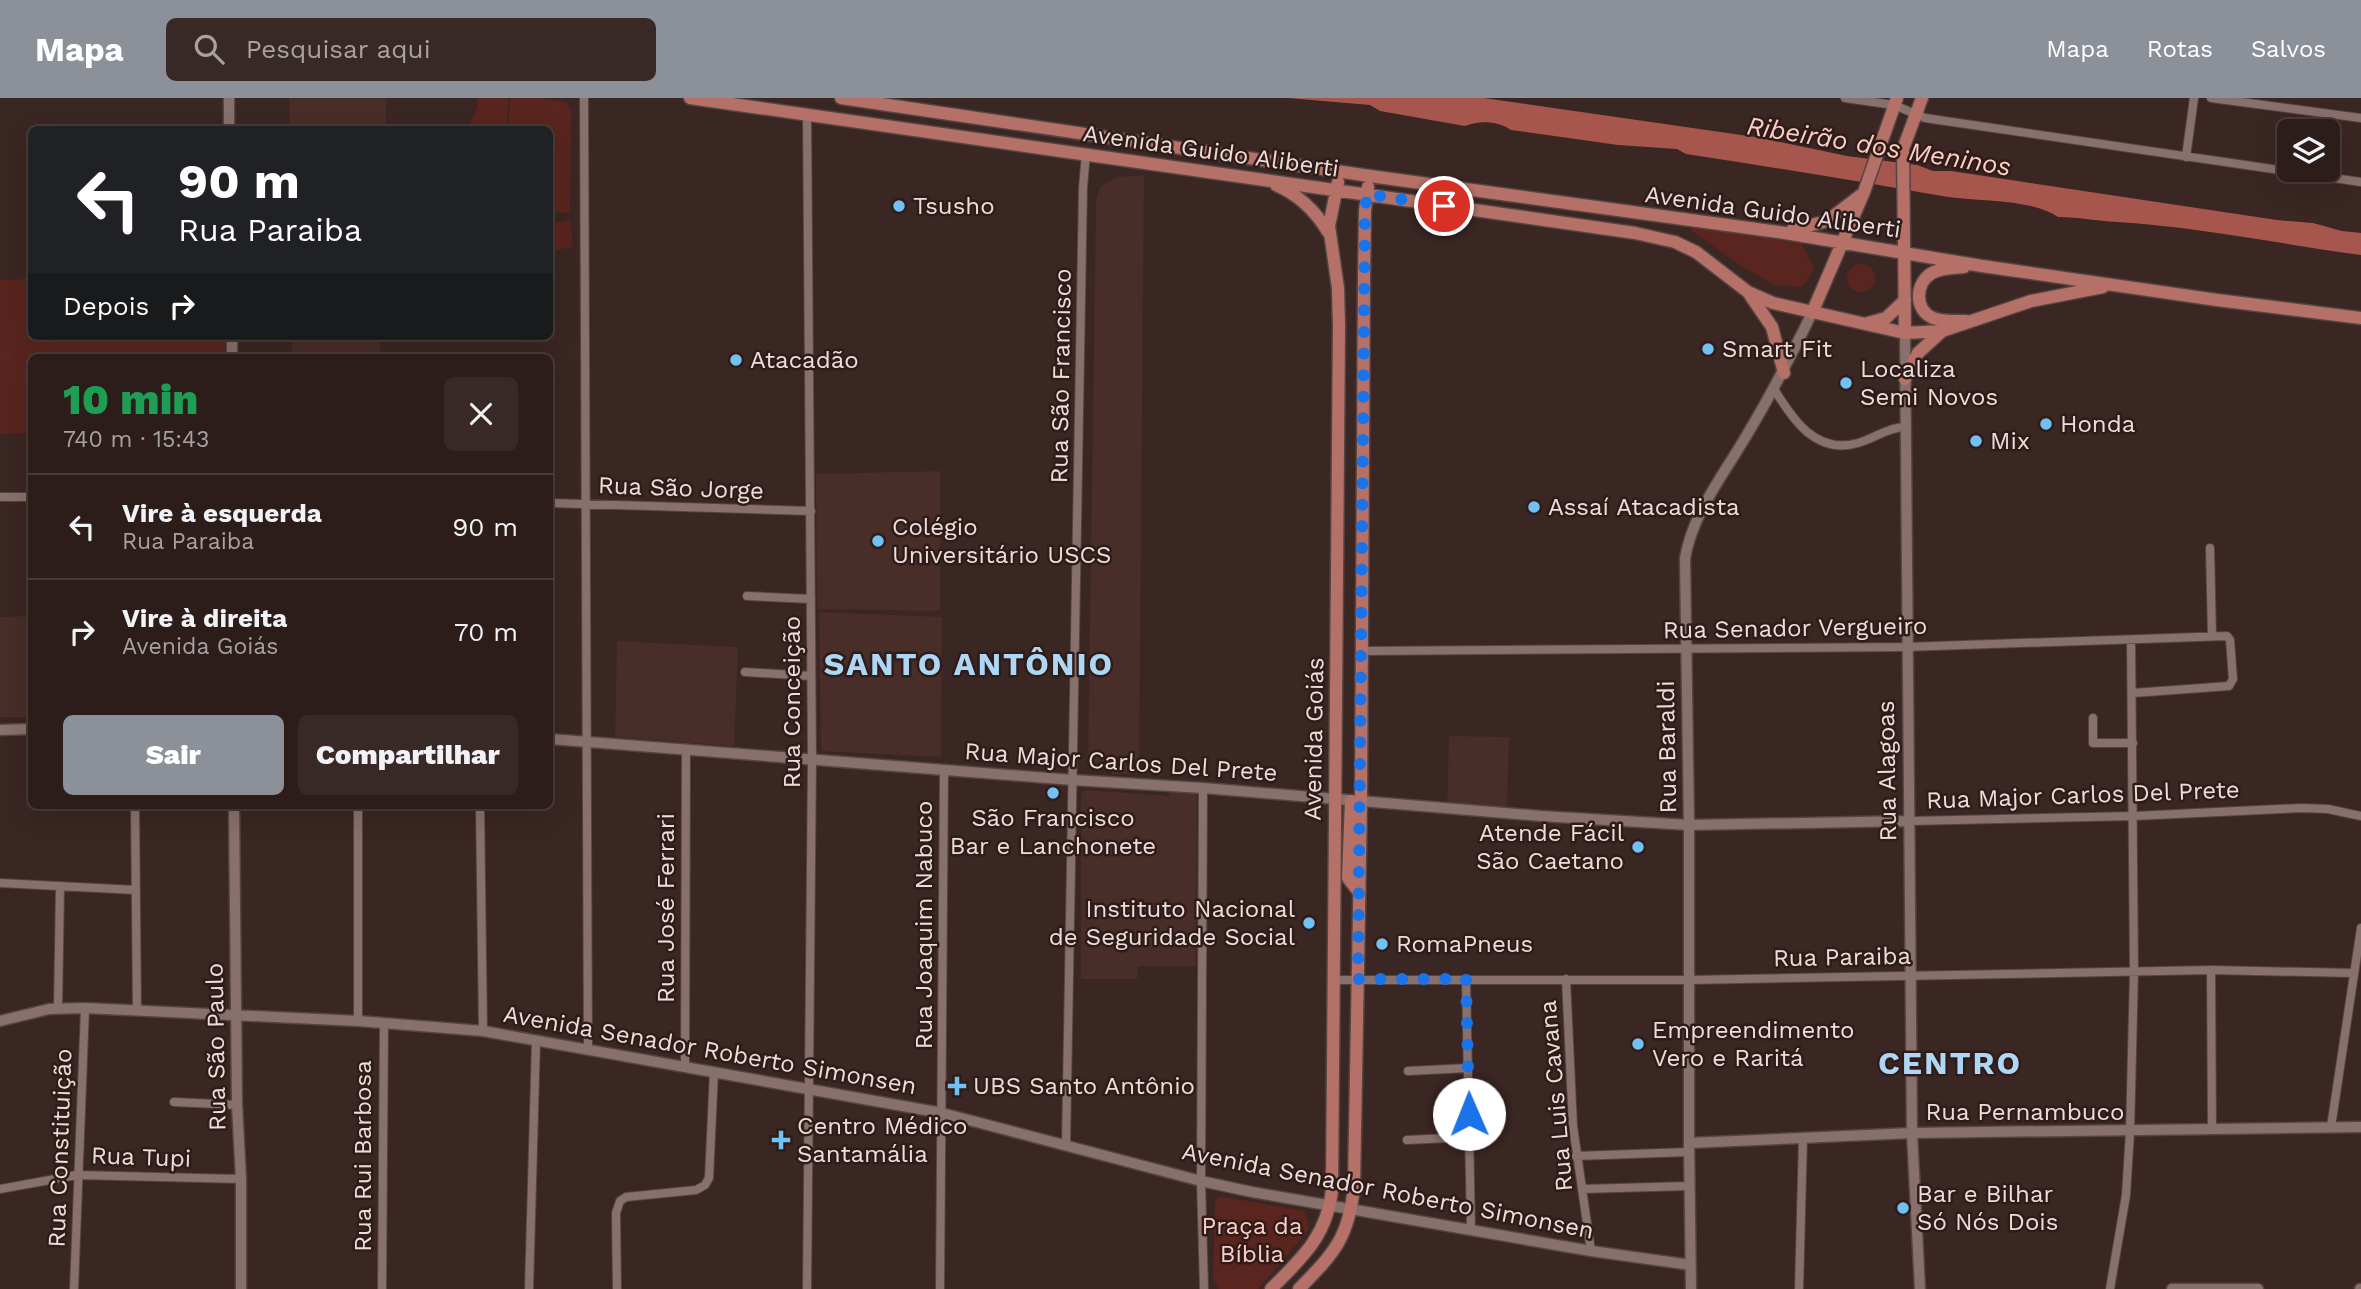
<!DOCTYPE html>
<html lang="pt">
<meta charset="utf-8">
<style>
:root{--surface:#2c1c1a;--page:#382927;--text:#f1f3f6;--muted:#a6a1a2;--line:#483a39;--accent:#8c9099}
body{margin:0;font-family:"Work Sans",sans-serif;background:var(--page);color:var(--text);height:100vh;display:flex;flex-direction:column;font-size:26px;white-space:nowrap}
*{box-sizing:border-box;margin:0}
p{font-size:23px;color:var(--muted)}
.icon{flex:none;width:38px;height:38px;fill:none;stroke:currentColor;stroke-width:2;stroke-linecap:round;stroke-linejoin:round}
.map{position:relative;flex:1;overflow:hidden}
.drawer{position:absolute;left:28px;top:256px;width:525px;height:455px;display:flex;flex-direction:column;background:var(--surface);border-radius:10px;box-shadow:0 7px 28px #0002,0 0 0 2px var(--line)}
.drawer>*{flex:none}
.hud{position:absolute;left:28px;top:28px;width:525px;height:214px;border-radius:10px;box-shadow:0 7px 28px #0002,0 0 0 2px var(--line);background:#202124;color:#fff;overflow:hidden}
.fabs{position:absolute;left:2277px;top:21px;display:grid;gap:14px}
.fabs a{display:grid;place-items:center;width:63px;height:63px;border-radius:10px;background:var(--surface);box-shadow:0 7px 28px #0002,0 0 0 2px var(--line);font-size:35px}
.pin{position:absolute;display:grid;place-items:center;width:60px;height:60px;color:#fff;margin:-30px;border:4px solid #fff;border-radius:50%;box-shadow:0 2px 7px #0007}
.me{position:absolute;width:77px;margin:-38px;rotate:359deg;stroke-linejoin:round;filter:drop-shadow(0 0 5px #0008)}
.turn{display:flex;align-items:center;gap:24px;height:147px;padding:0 35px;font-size:32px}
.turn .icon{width:91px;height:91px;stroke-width:2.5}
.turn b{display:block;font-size:49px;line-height:60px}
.then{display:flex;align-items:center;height:66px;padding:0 35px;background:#0003;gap:14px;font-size:26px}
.round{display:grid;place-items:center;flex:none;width:74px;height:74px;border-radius:10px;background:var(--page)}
.summary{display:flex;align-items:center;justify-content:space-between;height:119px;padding:0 35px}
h1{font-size:42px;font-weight:800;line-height:52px;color:#1e9e55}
.action{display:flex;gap:14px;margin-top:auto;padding:14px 35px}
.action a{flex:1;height:80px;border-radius:10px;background:var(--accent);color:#fff;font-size:28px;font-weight:800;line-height:80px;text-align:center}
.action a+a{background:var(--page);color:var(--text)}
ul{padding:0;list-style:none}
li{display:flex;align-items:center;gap:21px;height:105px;padding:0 35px;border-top:2px solid var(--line)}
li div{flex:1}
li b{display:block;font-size:26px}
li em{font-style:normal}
header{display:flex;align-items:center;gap:42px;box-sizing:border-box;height:98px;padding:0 35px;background:var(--accent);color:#fff}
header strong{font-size:33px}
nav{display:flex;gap:38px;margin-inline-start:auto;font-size:24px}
.search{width:490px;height:63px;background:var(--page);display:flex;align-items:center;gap:18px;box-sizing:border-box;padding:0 24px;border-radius:10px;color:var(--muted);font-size:26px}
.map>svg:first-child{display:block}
.built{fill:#482d29}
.green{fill:#59251e}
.water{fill:#a6564c}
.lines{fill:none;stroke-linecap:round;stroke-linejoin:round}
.street-casing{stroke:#554542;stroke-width:10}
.secondary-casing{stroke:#554542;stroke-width:13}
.primary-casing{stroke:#554542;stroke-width:15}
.street{stroke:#88706c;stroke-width:8}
.secondary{stroke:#88706c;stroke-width:10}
.primary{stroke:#b57167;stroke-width:12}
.route{stroke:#1a73e8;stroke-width:12;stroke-dasharray:0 21.6}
.poi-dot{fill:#72c1f5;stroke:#2f1c19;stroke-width:2.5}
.labels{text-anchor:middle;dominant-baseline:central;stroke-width:5;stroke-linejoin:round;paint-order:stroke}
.street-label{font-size:24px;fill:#ebdddb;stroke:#2f1c19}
.poi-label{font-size:24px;fill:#ebdddb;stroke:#2f1c19;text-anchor:start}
.park-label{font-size:24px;fill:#fcccc5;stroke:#2f1c19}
.water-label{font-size:26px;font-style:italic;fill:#fdcec6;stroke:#2f1c19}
.district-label{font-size:32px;font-weight:bold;letter-spacing:2px;fill:#add7f4;stroke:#2f1c19}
</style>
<header>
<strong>Mapa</strong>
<div class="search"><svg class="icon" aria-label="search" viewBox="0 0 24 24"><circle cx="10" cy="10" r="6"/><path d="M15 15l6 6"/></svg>Pesquisar aqui</div>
<nav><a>Mapa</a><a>Rotas</a><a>Salvos</a></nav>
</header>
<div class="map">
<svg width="2361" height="1191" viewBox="0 0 2361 1191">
<rect width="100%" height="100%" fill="#3a2623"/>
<path class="built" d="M289 0H386V31H290Z
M1144 77 1139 676H1112V665L1088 664 1096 103 1100 89 1117 79Z
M291 238H380V259H292Z
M940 373V513L817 511 816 376Z
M819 514 942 519 941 659 821 653Z
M31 518V619H0V519Z
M617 543 738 549 734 648 615 639Z
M1449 638 1509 639 1507 709 1447 707Z
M1086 692 1169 698 1170 693 1197 695 1196 869 1138 868 1137 881H1081V695Z"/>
<path class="green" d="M477 0H508L507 31H468L478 7Z
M510 0H544L567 4 571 15 570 115 550 114V32L508 31Z
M570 123 573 149 556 152 552 173H550V124Z
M1690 128 1801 145 1814 170 1806 185 1801 189 1775 187 1747 172 1693 134Z
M1847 180a14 14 0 1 1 28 0a14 14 0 1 1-28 0Z
M31 181 32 238H225V259H32L31 335 0 336V182Z
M1219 1098 1304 1113 1308 1123V1133L1258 1191H1219L1213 1181 1215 1103Z"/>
<path class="water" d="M1288 0H1484L1762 40 1847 58 1917 67 1933 73H1951L2277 122 2313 125 2342 133 2361 135V157C2279 146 2199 129 2117 124 2097 123 2078 119 2058 119 2030 100 1976 104 1942 98 1857 83 1772 69 1686 56L1677 51 1618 47 1511 32C1498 23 1480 22 1465 28L1380 13 1370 7Z"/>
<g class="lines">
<defs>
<path id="street" d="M584 0 588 952
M1845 0 1894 7 1925 20 2361 84
M2211 0 2361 20
M807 17 812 661 807 1191
M2186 59 2194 0
M1774 291C1793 322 1816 357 1858 345 1875 340 1887 330 1904 329
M0 399H32
M550 405 811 413
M2210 450 2212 538
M747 498 811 501
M1362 553 1906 549 2227 538 2230 542 2233 581 2229 588 2133 595
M745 574 811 578
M2093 620V645H2133
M1203 690 1201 1083 1204 1191
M135 707 137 913
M358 707V923
M480 707 483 933
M1910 723 2134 718 2301 710 2328 711 2361 718
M0 785 136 792
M2211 872 2212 1032
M1466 881 1471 1132
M1566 881 1573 1028 1591 1153
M1332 882H1689L2211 872 2353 875
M58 910 60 789
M685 969 686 652
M1408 973 1468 970
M174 1004 237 1007
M2331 1029 2361 830
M1407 1042 1470 1039
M1066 1047 1083 89 1086 56
M1576 1058 1689 1054
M0 1091 77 1077 241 1081
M1582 1091 1689 1088
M74 1191 85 910
M382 1191 384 925
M529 1191 536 943
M617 1191 616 1115 620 1103 626 1099 696 1092 705 1087 709 1080 714 974
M940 1191 944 672
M1799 1191 1803 1040
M2110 1191 2126 1097 2130 1034 2134 874 2131 542"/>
<path id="secondary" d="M229 0V32
M1905 235 1912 1035 1920 1191
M232 238V259
M0 632 32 631
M550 641 1073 682 1203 690 1541 718 1689 727 1910 723
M234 707 237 1007 241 1081V1191
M0 923 49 911 85 910 358 923 483 933 942 1015 1201 1083 1252 1094 1591 1153 1691 1167
M1689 1045 1912 1035 2361 1029
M1691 1191 1689 1045V727L1685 460C1693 415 1722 379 1745 340 1770 299 1791 258 1812 215
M2172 1191H2258
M2360 1191H2361"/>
<path id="primary" d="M690 0 1635 135 1675 144 1696 154 1748 194 1773 205 1905 235 1942 233 2031 203 2103 189
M841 0 1370 78 1778 134 1982 168 2217 202 2361 220
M1276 87C1299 97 1315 112 1328 134
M1792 132 1827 123 1861 97
M1964 169C1954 170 1941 170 1932 175 1915 185 1914 212 1933 220 1943 224 1956 223 1966 223
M1750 197 1772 229 1784 275
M1812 215 1864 94 1897 0
M1868 225 1886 220 1905 202
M1905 235 1903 51 1922 0
M1905 281 1918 255 1940 235
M1351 703 1348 780 1359 794
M1271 1191C1302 1160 1327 1138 1332 1092L1339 228 1338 190 1329 128 1338 84
M1299 1191C1334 1155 1349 1140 1354 1088L1361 703 1364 180 1365 113 1368 89"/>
</defs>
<use href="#street" class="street-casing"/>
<use href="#secondary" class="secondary-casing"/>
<use href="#primary" class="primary-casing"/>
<use href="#street" class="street"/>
<use href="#secondary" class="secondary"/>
<use href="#primary" class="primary"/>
</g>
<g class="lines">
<path class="route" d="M1444 108 1367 96 1365 113 1358 881H1466L1469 1016"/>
</g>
<g class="poi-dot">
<circle cx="899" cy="108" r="7"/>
<circle cx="1708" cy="251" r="7"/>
<circle cx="736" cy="262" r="7"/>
<circle cx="1846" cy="285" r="7"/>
<circle cx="2046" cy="326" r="7"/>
<circle cx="1976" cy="343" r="7"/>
<circle cx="1534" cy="409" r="7"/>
<circle cx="878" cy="443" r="7"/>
<circle cx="1053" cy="695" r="7"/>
<circle cx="1638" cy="749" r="7"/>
<circle cx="1309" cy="825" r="7"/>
<circle cx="1382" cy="846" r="7"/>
<circle cx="1638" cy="946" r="7"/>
<path d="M953.5 977.5h7v7h7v7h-7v7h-7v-7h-7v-7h7z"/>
<path d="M777.5 1031.5h7v7h7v7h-7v7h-7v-7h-7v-7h7z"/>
<circle cx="1903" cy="1110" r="7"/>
</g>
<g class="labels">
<g class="street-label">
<text transform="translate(1211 53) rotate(8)">Avenida Guido Aliberti</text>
<text transform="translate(1773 114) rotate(8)">Avenida Guido Aliberti</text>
<text transform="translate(1061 278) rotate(-89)">Rua São Francisco</text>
<text transform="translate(681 390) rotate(2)">Rua São Jorge</text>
<text transform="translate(1795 530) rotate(-1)">Rua Senador Vergueiro</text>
<text transform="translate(792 604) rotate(-90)">Rua Conceição</text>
<text transform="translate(1314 641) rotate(-89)">Avenida Goiás</text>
<text transform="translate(1667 649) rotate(-91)">Rua Baraldi</text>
<text transform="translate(1121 664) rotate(4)">Rua Major Carlos Del Prete</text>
<text transform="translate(1887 673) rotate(-91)">Rua Alagoas</text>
<text transform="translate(2083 697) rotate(-2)">Rua Major Carlos Del Prete</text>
<text transform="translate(666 810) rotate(-90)">Rua José Ferrari</text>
<text transform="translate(924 827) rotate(-90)">Rua Joaquim Nabuco</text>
<text transform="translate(1842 859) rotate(-1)">Rua Paraiba</text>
<text transform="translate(216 949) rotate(-91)">Rua São Paulo</text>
<text transform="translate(710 952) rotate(10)">Avenida Senador Roberto Simonsen</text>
<text transform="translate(1556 998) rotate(-95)">Rua Luis Cavana</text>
<text x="2025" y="1014">Rua Pernambuco</text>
<text transform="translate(60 1050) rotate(-88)">Rua Constituição</text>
<text transform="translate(363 1058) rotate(-90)">Rua Rui Barbosa</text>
<text transform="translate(141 1059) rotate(2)">Rua Tupi</text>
<text transform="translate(1388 1093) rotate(11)">Avenida Senador Roberto Simonsen</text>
</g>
<g class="poi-label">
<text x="913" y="108">Tsusho</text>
<text x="1722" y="251">Smart Fit</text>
<text x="750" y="262">Atacadão</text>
<text x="1860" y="271">Localiza<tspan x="1860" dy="28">Semi Novos</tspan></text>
<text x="2060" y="326">Honda</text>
<text x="1990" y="343">Mix</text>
<text x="1548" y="409">Assaí Atacadista</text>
<text x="892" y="429">Colégio<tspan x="892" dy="28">Universitário USCS</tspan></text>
<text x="1053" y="720" text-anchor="middle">São Francisco<tspan x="1053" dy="28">Bar e Lanchonete</tspan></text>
<text x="1624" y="735" text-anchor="end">Atende Fácil<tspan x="1624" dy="28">São Caetano</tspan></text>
<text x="1295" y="811" text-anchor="end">Instituto Nacional<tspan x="1295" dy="28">de Seguridade Social</tspan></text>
<text x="1396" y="846">RomaPneus</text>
<text x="1652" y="932">Empreendimento<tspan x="1652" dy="28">Vero e Raritá</tspan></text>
<text x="973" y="988">UBS Santo Antônio</text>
<text x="797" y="1028">Centro Médico<tspan x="797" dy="28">Santamália</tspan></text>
<text x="1917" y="1096">Bar e Bilhar<tspan x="1917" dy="28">Só Nós Dois</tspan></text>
</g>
<g class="park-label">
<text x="1252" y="1128">Praça da<tspan x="1252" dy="28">Bíblia</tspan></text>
</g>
<g class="water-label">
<text transform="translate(1879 48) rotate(9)">Ribeirão dos Meninos</text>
</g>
<g class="district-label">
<text x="969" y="566">SANTO ANTÔNIO</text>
<text x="1950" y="965">CENTRO</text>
</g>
</g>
</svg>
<div class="fabs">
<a><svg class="icon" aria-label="layers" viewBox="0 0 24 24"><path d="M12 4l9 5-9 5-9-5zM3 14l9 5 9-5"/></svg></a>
</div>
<div class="pin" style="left:1444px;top:108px;background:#d93025"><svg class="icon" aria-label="arrive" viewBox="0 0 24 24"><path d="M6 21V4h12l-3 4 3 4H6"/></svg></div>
<svg class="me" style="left:1469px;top:1016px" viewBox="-20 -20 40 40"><circle r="19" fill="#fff"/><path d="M0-13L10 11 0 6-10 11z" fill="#1a73e8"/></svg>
<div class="hud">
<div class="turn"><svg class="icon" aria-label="left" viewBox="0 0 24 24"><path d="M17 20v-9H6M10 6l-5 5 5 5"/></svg><div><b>90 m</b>Rua Paraiba</div></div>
<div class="then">Depois<svg class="icon" aria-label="right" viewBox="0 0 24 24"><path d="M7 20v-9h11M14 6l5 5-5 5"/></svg></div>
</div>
<section class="drawer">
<div class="summary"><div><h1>10 min</h1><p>740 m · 15:43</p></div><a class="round"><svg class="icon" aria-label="close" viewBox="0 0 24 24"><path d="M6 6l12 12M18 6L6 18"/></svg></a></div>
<ul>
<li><svg class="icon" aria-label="left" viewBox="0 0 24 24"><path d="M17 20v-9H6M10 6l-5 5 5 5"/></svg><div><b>Vire à esquerda</b><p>Rua Paraiba</p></div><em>90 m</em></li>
<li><svg class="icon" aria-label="right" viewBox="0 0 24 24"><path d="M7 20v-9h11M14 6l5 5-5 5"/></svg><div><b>Vire à direita</b><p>Avenida Goiás</p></div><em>70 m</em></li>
</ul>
<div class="action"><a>Sair</a><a>Compartilhar</a></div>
</section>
</div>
